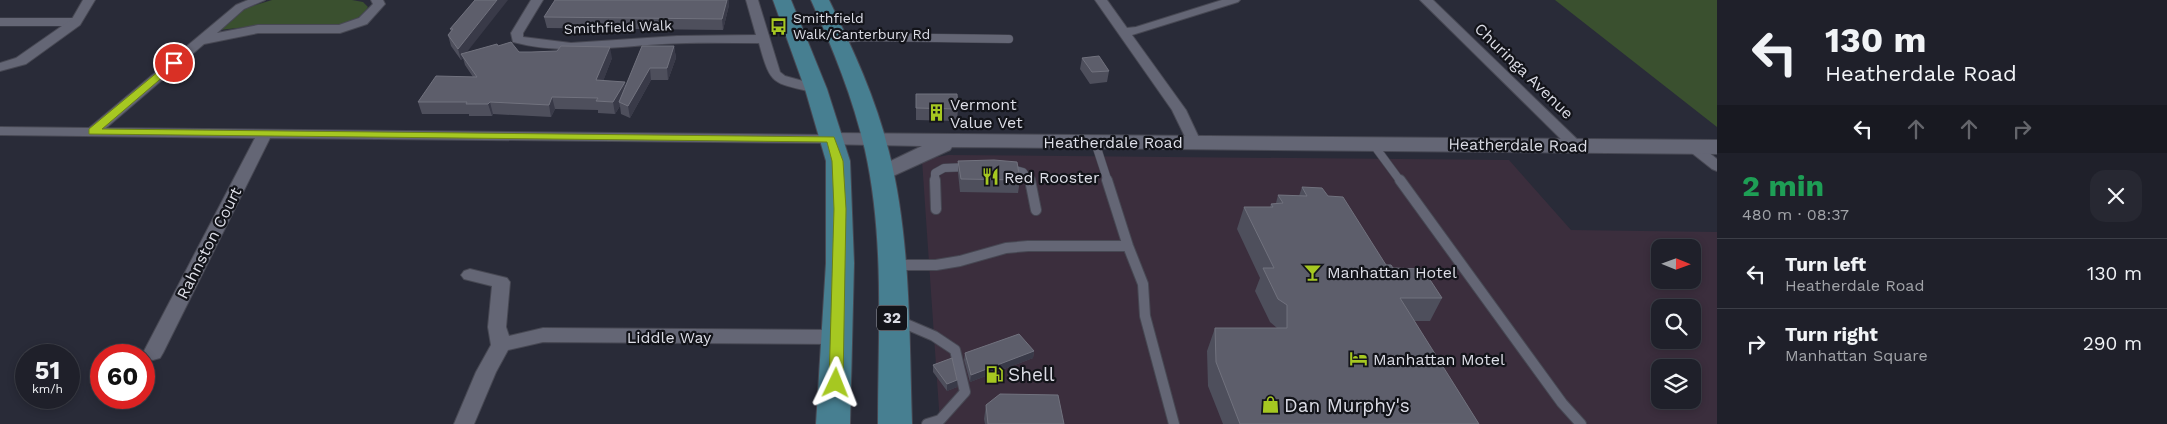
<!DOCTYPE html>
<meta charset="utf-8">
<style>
:root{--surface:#1f202a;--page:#272832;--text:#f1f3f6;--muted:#a1a3a8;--line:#3c3e47}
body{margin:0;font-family:"Work Sans",sans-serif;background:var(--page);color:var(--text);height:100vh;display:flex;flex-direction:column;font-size:19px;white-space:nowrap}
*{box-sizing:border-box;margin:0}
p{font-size:16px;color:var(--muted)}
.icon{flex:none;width:28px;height:28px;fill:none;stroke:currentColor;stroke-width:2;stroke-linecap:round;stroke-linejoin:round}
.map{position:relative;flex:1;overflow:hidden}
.side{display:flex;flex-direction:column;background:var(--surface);width:450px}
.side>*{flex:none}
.guide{background:#1f202a;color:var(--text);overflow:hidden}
.needle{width:32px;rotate:91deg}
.buttons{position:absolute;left:1651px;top:239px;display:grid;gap:10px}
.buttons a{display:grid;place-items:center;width:50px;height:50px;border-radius:10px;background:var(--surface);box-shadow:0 2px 8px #0003,0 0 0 1px var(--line);font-size:25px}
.speed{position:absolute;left:15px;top:344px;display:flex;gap:10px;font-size:25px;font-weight:700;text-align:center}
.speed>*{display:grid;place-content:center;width:65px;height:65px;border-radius:50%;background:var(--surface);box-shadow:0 2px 8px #0003,0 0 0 1px var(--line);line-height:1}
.speed small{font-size:12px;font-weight:400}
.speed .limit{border:8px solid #d22;background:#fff;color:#111}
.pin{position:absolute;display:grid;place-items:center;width:42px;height:42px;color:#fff;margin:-21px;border:2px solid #fff;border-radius:50%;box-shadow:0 1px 5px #0007}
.me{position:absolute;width:55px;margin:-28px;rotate:2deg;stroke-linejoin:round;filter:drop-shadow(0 0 4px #0008)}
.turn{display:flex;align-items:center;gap:18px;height:105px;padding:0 25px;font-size:22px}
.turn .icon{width:65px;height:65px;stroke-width:2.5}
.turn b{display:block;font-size:35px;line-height:42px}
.lanes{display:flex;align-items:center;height:48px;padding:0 25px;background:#0003;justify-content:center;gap:25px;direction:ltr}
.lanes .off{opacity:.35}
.round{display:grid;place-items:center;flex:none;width:52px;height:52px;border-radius:15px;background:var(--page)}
.headline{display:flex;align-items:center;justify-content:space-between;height:85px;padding:0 25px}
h1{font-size:30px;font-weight:700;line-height:38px;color:#1e9e55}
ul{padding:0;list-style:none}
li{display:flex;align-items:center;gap:15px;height:70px;padding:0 25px;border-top:1px solid var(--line)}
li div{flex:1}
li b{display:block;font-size:19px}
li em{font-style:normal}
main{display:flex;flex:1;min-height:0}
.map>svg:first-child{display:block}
.commercial{fill:#3b2e3d;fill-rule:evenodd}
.green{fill:#3a502f}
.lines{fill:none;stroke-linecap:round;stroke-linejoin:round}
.lane-far1-casing{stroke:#474853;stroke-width:9}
.lane-casing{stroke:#474853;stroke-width:12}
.street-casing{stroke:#474853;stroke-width:2}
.secondary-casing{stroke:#474853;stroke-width:2}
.primary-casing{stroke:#474853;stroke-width:2}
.lane-far1{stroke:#646675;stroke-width:8}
.lane{stroke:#646675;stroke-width:10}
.street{fill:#646675;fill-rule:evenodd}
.secondary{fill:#646675;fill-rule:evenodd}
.primary{fill:#477f91;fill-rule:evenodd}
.wall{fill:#4e4f5c}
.shaded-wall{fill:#393a48}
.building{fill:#5d5e6b;stroke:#71727e}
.route{fill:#a6c821;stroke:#6c8215}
.labels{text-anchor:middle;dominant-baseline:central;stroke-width:4.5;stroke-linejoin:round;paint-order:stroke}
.far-poi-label{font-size:14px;fill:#dcdde6;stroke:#13141a;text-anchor:start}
.far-street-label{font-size:14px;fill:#dcdde6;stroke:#13141a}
.shield{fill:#13141a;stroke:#a0a1a9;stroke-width:1}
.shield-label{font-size:15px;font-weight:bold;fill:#dcdde6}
.street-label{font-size:16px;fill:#dcdde6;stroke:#13141a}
.poi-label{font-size:16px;fill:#dcdde6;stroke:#13141a;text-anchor:start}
.near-poi-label{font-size:19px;fill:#dcdde6;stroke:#13141a;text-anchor:start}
</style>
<main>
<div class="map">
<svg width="1717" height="424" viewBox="0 0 1717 424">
<rect width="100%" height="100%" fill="#292b38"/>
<path class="commercial" d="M948 155 1509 160 1571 230 1717 232V424H940L922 160ZM1660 248H1692V280H1660ZM1660 308H1692V340H1660ZM1660 368H1692V400H1660Z"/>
<path class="green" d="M272 0H352L363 2 368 7 362 16 341 25H266L219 30 243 9Z
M1555 0H1717V127Z"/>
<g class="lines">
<defs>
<path id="lane-far1" d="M0 22H76
M838 39 864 37 1009 39
M1095 142 1108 182
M1373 144 1401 182
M1008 168 1023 172 1030 182
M935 182V173L944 168 970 167"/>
<path id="lane" d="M935 180 936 209
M1030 180 1036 210
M1107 180 1128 246 1143 284 1145 316 1174 424
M1400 180 1562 403 1581 424
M895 265H936L960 261 1006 248 1028 246H1128
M899 321 934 336 955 350 965 392 940 420 927 424"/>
<path id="street" d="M83 0H95L80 25 26 64 0 71V63L16 58 72 19Z
M248 0H265L244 9 217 33 258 25H339L359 18 373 4 371 0H383L385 4 367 24 340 33H258L204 44 106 128 831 135 838 139 831 143 270 138 163 353 160 358 153 360 146 358 143 353 255 138 0 135V127L89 128 236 5Z
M531 0H543L523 33V37L571 43 677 36 756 35 746 0H758L780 72 785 76 821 86 823 89 816 93C772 82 771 87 759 43 726 43 694 42 662 44 611 47 562 55 513 42L511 33Z
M1095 0H1107L1127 28 1136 27 1222 0H1240L1238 2 1132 35 1186 110 1201 142 1199 145H1189L1172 110Z
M1420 0H1433L1581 143 1583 146 1581 149H1571Z
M1693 143 1698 144 1717 159V171L1712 169 1688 150 1686 147 1688 144Z
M470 269 507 278 510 282 506 327 509 336 543 328 838 330 845 332 847 337 845 342 838 344 543 342 508 350 496 372 474 424H454L476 372 491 345 488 327 492 286 464 279 461 275 464 271Z"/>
<path id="secondary" d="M831 133 1717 140V154L952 147 950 150 882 181 874 179 871 174 874 169 922 146 823 144 820 139 823 134Z"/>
<path id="primary" d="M773 0H791L827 89 850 161 854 263 850 424H816L826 263V161L805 89Z
M811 0H829C853 49 876 99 889 152 911 240 909 333 912 424H878C878 333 885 240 865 150 853 98 833 49 811 0Z"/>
</defs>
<use href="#lane-far1" class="lane-far1-casing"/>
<use href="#lane" class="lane-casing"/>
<use href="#street" class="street-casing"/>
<use href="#secondary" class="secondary-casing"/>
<use href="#primary" class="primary-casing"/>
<use href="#lane-far1" class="lane-far1"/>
<use href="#lane" class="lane"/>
<use href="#street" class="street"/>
<use href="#secondary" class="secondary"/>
<use href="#primary" class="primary"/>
</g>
<path class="wall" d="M475 0 467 52 498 46 519 52 612 58 603 81 626 85 674 46 676 58 668 80H651L630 118 621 114 620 106 615 114 598 113V110L555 109 551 117 493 114 492 116H469V114H422L418 102 473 77 465 65 463 58 461 60 451 46 448 35 451 31 450 29Z
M729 5 723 30 547 28 544 17Z
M1082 58 1109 71 1107 82 1090 84 1080 69Z
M916 94 958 109 957 121 916 120Z
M958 161 1020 180 1018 193 960 192 958 173Z
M1302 187 1328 196 1386 265 1393 268 1442 298 1430 321H1414L1479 424H1223L1208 386 1207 351 1215 328H1277L1270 322 1255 291 1260 278 1237 229 1244 207H1270L1271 204 1276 203 1278 195 1299 196Z
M1034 351 1033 358 970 382 964 360 965 353Z
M933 365 957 380V387L947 391 933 372Z
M986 405 1064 424H985L984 419Z"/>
<path class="shaded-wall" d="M497 0H508L463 57 461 54 463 58 461 60 458 49Z
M727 0H729V5L723 30 722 19Z
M674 46 676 58 668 80 667 68Z
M610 47 612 58 599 92 596 80Z
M650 68 651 80 630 118 628 106Z
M625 82 627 94 619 102 620 106 615 114 613 102Z
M552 97 555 109 551 117 549 105Z
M490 102 493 114 492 116 488 104Z
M1034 351 1033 358 970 382 971 375Z
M957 380V387L947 391V384Z"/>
<path class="building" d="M475 0H497L458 49 448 35 453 29H450Z
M555 0H727L722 19 544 17Z
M511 42 519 52H531L557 51 561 46 610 47 596 80 625 82 613 102 596 101 598 98 552 97 549 105 490 102 488 104H466L467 102H418L436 76 477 77 461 54 497 44 498 46Z
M642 46H674L667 68H650L628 106 619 102Z
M1099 56 1109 71 1092 72 1082 58Z
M916 94H957L958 109 916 108Z
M994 160 1017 162 1020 180 961 179 958 161Z
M1302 187 1322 188 1328 196 1343 197 1386 265H1391L1393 268 1423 269 1442 298H1400L1479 424H1240L1216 362 1215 328H1287V305L1278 299 1263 268H1274L1244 207H1273L1271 204 1283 203 1278 195 1307 196Z
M1019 334 1034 351 971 375 965 353Z
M952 358 957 380 947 384 933 365Z
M1000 394 1058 395 1064 424H988L986 405Z"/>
<path class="route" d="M171 61 179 63 102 129 834 137 843 161 846 209 843 383 841 387H831L829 383 834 209 832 161 827 142 89 134V129Z"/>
<defs>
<symbol id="bus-bare" viewBox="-9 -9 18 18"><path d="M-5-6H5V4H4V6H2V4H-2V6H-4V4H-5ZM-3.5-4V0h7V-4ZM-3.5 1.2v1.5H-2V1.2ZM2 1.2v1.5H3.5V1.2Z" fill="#a6c821" stroke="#13141a" stroke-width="2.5" paint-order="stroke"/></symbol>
<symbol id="building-bare" viewBox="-9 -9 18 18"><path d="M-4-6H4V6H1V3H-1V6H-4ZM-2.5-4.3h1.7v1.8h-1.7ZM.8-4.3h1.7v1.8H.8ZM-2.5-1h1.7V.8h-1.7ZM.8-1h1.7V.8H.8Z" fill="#a6c821" stroke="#13141a" stroke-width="2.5" paint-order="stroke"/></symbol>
<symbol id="restaurant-bare" viewBox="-9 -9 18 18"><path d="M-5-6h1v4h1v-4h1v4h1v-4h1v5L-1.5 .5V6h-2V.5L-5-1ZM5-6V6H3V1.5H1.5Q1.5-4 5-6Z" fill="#a6c821" stroke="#13141a" stroke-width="2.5" paint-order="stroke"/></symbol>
<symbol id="bar-bare" viewBox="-9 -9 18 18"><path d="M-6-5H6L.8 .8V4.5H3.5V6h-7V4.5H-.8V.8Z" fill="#a6c821" stroke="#13141a" stroke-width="2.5" paint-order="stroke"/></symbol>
<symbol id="hotel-bare" viewBox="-9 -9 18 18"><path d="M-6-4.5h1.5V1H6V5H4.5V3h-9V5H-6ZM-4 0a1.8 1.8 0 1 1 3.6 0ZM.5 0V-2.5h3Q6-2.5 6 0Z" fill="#a6c821" stroke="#13141a" stroke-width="2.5" paint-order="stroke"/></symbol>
<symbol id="fuel-bare" viewBox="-9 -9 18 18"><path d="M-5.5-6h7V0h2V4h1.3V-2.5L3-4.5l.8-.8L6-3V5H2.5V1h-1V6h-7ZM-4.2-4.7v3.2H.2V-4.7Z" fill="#a6c821" stroke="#13141a" stroke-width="2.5" paint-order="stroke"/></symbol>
<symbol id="shop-bare" viewBox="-9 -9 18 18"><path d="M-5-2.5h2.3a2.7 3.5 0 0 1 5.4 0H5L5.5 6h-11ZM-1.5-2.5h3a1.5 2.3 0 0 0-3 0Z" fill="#a6c821" stroke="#13141a" stroke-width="2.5" paint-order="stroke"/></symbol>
</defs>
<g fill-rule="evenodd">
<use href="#bus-bare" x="766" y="14" width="25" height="25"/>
<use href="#building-bare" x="924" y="100" width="25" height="25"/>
<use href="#restaurant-bare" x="978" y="164" width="25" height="25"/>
<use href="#bar-bare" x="1300" y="260" width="25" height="25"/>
<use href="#hotel-bare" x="1346" y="346" width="25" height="25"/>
<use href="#fuel-bare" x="982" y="362" width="25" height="25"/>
<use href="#shop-bare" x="1258" y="392" width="25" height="25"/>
</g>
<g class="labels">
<g class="far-poi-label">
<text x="793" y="18">Smithfield<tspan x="793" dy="16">Walk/Canterbury Rd</tspan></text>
</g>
<g class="far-street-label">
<text transform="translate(618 27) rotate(-2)">Smithfield Walk</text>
</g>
<rect class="shield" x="877" y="305.5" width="30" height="25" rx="4"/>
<g class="shield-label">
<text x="892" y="318">32</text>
</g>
<g class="street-label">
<text transform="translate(1524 71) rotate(44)">Churinga Avenue</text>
<text x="1113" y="142">Heatherdale Road</text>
<text transform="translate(1518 145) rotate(1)">Heatherdale Road</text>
<text transform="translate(209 243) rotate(-63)">Rahnston Court</text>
<text x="669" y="337">Liddle Way</text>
</g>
<g class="poi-label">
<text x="950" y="104">Vermont<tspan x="950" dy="18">Value Vet</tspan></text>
<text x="1004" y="177">Red Rooster</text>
<text x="1327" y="272">Manhattan Hotel</text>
<text x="1373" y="359">Manhattan Motel</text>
</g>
<g class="near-poi-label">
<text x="1008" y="374">Shell</text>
<text x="1284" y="405">Dan Murphy's</text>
</g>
</g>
</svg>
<div class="buttons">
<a><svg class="needle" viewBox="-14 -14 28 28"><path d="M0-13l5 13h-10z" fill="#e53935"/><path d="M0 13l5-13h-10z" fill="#a1a3a8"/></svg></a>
<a><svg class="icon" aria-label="search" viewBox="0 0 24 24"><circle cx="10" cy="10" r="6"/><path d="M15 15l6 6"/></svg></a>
<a><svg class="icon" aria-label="layers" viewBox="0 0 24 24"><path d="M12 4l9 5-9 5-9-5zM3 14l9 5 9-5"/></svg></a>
</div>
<div class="speed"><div>51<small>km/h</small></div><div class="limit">60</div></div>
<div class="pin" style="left:174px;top:63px;background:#d93025"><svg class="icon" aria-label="arrive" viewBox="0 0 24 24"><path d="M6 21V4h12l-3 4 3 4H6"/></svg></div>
<svg class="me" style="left:836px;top:383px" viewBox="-20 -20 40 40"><path d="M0-17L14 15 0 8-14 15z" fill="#a6c821" stroke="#fff" stroke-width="4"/></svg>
</div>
<section class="side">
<div class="guide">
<div class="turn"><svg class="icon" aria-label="left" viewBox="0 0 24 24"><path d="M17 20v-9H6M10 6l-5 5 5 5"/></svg><div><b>130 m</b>Heatherdale Road</div></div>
<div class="lanes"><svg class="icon" aria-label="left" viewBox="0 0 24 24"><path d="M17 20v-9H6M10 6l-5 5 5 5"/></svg><svg class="icon off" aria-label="ahead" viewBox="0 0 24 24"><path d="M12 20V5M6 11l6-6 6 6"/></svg><svg class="icon off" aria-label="ahead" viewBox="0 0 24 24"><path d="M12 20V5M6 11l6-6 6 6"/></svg><svg class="icon off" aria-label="right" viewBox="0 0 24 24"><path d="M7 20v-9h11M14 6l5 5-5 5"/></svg></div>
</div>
<div class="headline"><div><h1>2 min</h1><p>480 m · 08:37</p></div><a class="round"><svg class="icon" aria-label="close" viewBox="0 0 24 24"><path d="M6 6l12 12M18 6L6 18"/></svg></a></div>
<ul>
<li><svg class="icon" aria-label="left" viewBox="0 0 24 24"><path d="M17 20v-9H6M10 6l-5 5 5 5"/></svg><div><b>Turn left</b><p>Heatherdale Road</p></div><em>130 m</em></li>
<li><svg class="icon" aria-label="right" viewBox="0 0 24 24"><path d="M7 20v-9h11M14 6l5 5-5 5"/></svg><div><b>Turn right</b><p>Manhattan Square</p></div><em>290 m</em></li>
</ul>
</section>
</main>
